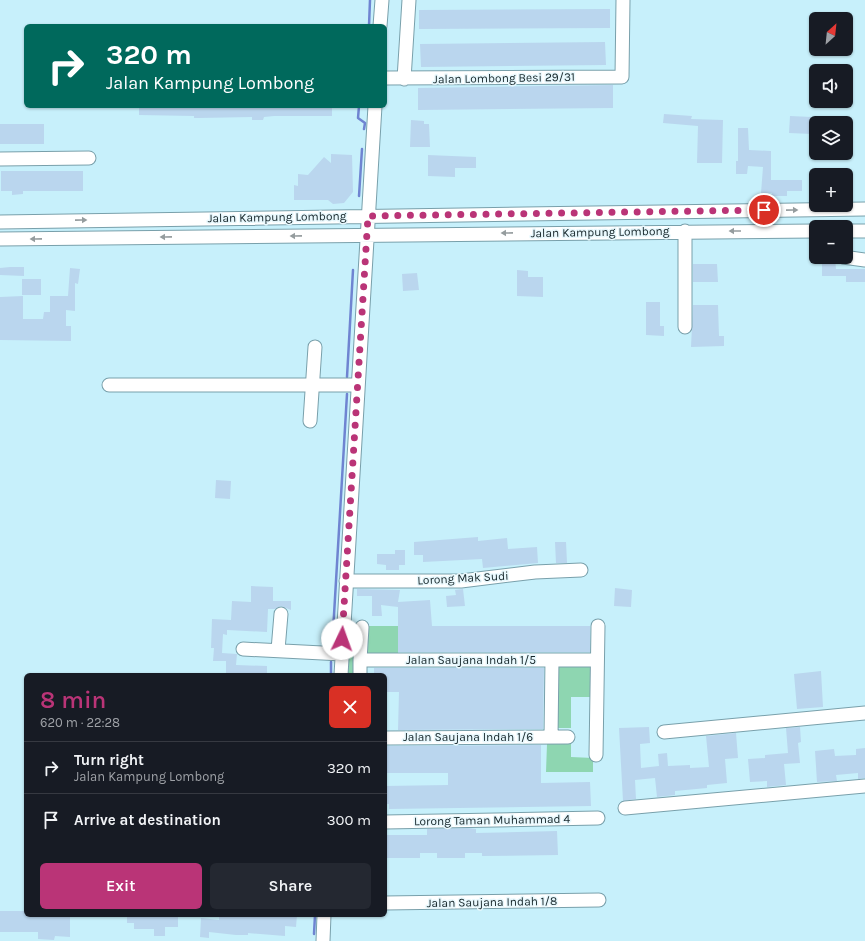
<!DOCTYPE html>
<meta charset="utf-8">
<style>
:root{--surface:#171b24;--page:#242831;--text:#f1f3f6;--muted:#9ea1a6;--line:#363941;--accent:#ba3477}
body{margin:0;font-family:Karla,sans-serif;background:var(--page);color:var(--text);height:100vh;display:flex;flex-direction:column;font-size:15px;white-space:nowrap}
*{box-sizing:border-box;margin:0}
p{font-size:13px;color:var(--muted)}
.icon{flex:none;width:22px;height:22px;fill:none;stroke:currentColor;stroke-width:2;stroke-linecap:round;stroke-linejoin:round}
.map{position:relative;flex:1;overflow:hidden}
.details{position:absolute;left:24px;top:673px;width:363px;height:244px;display:flex;flex-direction:column;background:var(--surface);border-radius:6px;box-shadow:0 1px 3px #0004}
.details>*{flex:none}
.banner{position:absolute;left:24px;top:24px;width:363px;height:84px;border-radius:6px;box-shadow:0 1px 3px #0004;background:#00695c;color:#fff;overflow:hidden}
.needle{width:26px;rotate:27deg}
.fabs{position:absolute;left:809px;top:12px;display:grid;gap:8px}
.fabs a{display:grid;place-items:center;width:44px;height:44px;border-radius:6px;background:var(--surface);box-shadow:0 1px 3px #0004;font-size:20px}
.pin{position:absolute;display:grid;place-items:center;width:34px;height:34px;color:#fff;margin:-17px;border:2px solid #fff;border-radius:50%;box-shadow:0 1px 4px #0007}
.me{position:absolute;width:44px;margin:-22px;rotate:3deg;stroke-linejoin:round;filter:drop-shadow(0 0 3px #0008)}
.turn{display:flex;align-items:center;gap:14px;height:84px;padding:0 16px;font-size:18px}
.turn .icon{width:52px;height:52px;stroke-width:2.5}
.turn b{display:block;font-size:28px;line-height:34px}
.round{display:grid;place-items:center;flex:none;width:42px;height:42px;border-radius:6px;background:var(--page)}
.summary{display:flex;align-items:center;justify-content:space-between;height:68px;padding:0 16px}
h1{font-size:24px;font-weight:600;line-height:30px;color:var(--accent)}
.button{display:flex;gap:8px;margin-top:auto;padding:8px 16px}
.button a{flex:1;height:46px;border-radius:6px;background:var(--accent);color:#fff;font-size:16px;font-weight:600;line-height:46px;text-align:center}
.button a+a{background:var(--page);color:var(--text)}
ul{padding:0;list-style:none}
li{display:flex;align-items:center;gap:12px;height:52px;padding:0 16px;border-top:1px solid var(--line)}
li div{flex:1}
li b{display:block;font-size:15px}
li em{font-style:normal}
.map>svg:first-child{display:block}
.green{fill:#8ed6b1}
.lines{fill:none;stroke-linecap:round;stroke-linejoin:round}
.stream{stroke:#6f84d1;stroke-width:2.5}
.building{fill:#bad6ee}
.minor-casing{stroke:#79a0ab;stroke-width:15}
.minor{stroke:#fff;stroke-width:13}
.oneway{fill:#959c9e}
.route{stroke:#ba3477;stroke-width:7;stroke-dasharray:0 12.6}
.labels{text-anchor:middle;dominant-baseline:central;stroke-width:3;stroke-linejoin:round;paint-order:stroke}
.street-label{font-size:12px;fill:#142428;stroke:#e8f8fd}
</style>
<div class="map">
<svg width="865" height="941" viewBox="0 0 865 941">
<rect width="100%" height="100%" fill="#c7f0fb"/>
<path class="green" d="M366 626H399L398 655H366Z
M350 627H358L356 675H348Z
M556 666 594 667V697H571V728H556Z
M571 743V757L593 758V772H546L547 744Z"/>
<g class="lines">
<path class="stream" d="M369 26 370 0
M359 106 358 118 365 123 364 129
M359 196 362 149
M347 377 353 270
M332 649 347 394
M331 675V662
M314 934 315 915"/>
</g>
<path class="building" d="M610 9V28L419 29V10Z
M605 42 606 65 421 67 420 44Z
M613 85V108L418 110V88Z
M139 106H332V116H274L264 117 263 120H252V117L199 118H194V116L139 115Z
M664 114 692 116 691 119 723 120 722 163H697L698 126 663 123Z
M790 116 812 117V134L789 133Z
M411 120 424 121V124H429L430 147H410Z
M0 124H44V144H0Z
M738 128H748L749 150 771 151V180H802V191H787V196H771L772 193H761L763 167 748 166 747 174H736V161H738Z
M331 154 352 155 353 192 344 203 333 204 328 200H294V185L298 186V174L308 175 324 157 331 163Z
M428 155 476 157V168H455V177L428 176Z
M1 171H83V191H23V194L12 195V191H1Z
M822 258H835L836 269H865V282H846V276H822Z
M693 264H717L718 282H693Z
M10 267H24V276L0 275V268Z
M70 268 80 269 78 284 75 283V311L66 310V326H71V341L0 340V297L23 296V319H43L44 312H50V296H68Z
M517 270 528 271V277H543V297L517 296Z
M417 273 419 290 403 291 402 274Z
M22 279H41V295H22Z
M646 302H660V326H664V336L646 335Z
M693 305H718L719 336H724V346L691 347Z
M216 480 231 481 230 499 215 498Z
M478 537V541L507 538 508 549 537 547 538 563 483 568 482 559 423 562V555H414V542Z
M555 542H566L567 563H556Z
M395 550H405V565H399V570H386V565L377 564V554H395Z
M251 586 273 587V601H291V610L281 606 275 609H268L267 632 227 630V635L223 634 222 653 237 654 236 665 267 666V675L226 674V661H213L214 648H211L212 619 231 620 232 601 251 602Z
M615 588 632 590 631 607 614 606Z
M357 589 400 590 398 602 430 600 432 626H590V652H398V607L381 605 382 616H372V596H357Z
M463 589 465 606 447 607 446 596 456 595 455 590Z
M374 668H544L543 729 398 730 399 692H385V675H374Z
M821 671 823 707 797 709 794 674Z
M649 727 650 743 640 744 641 768 659 766 658 754 667 753 668 766 690 765V768L709 767 706 736 736 733 738 758 725 759 727 783 707 785V788L675 791V795L657 797 655 778 635 780 636 799 623 801 619 728Z
M800 727 801 742 798 743 800 763 784 764 786 785 767 787V781L750 782 748 759 765 758V755L788 753 786 728Z
M541 745V783L590 782 591 806 389 809V804H385V786L448 785V773H385V746Z
M865 748V778L858 779V773L836 775 837 781 817 782 815 751 834 749 835 756 856 755V749Z
M468 828 476 829V833L557 831 558 855 482 856V853H465V858H437V853H420V858H385V840H387V835H427V829Z
M0 911H26V915H70V937L55 936 54 940 38 939V932H0Z
M127 915H178V927H165V936H154V929H134V923H127Z
M219 915H297L296 927 285 926V936L248 933V935H236L209 932V938L200 937 201 918 219 920Z"/>
<g class="lines">
<defs>
<path id="minor" d="M380 26 382 0
M385 78 622 77 623 0
M404 79 409 0
M0 159 89 158
M0 222 865 209
M685 231V327
M846 231H865
M0 239 816 231
M843 257 865 260
M109 385H358
M310 421 315 347
M346 581H461L535 572 581 570
M243 649 342 654
M278 650 281 614
M360 660 362 627
M341 675 375 106
M360 675V660H597
M664 732 865 713
M551 737 552 660
M385 738 568 737
M596 755 598 626
M625 808 865 786
M385 822 598 818
M385 903 599 900
M323 941 324 915"/>
</defs>
<use href="#minor" class="minor-casing"/>
<use href="#minor" class="minor"/>
</g>
<defs><path id="oneway-solid" d="M-6-.8H1V-3.2L6.5 0L1 3.2V.8H-6Z"/></defs>
<g class="oneway">
<use href="#oneway-solid" transform="translate(792 210) rotate(-1)"/>
<use href="#oneway-solid" transform="translate(81 220) rotate(-1)"/>
<use href="#oneway-solid" transform="translate(735 231) rotate(180)"/>
<use href="#oneway-solid" transform="translate(507 233) rotate(179)"/>
<use href="#oneway-solid" transform="translate(296 236) rotate(179)"/>
<use href="#oneway-solid" transform="translate(166 237) rotate(179)"/>
<use href="#oneway-solid" transform="translate(36 239) rotate(179)"/>
</g>
<g class="lines">
<path class="route" d="M342 639 368 216 764 210"/>
</g>
<g class="labels">
<g class="street-label">
<text transform="translate(504 78) rotate(-1)">Jalan Lombong Besi 29/31</text>
<text transform="translate(277 217) rotate(-1)">Jalan Kampung Lombong</text>
<text transform="translate(600 232) rotate(-1)">Jalan Kampung Lombong</text>
<text transform="translate(463 578) rotate(-3)">Lorong Mak Sudi</text>
<text x="471" y="660">Jalan Saujana Indah 1/5</text>
<text x="468" y="737">Jalan Saujana Indah 1/6</text>
<text transform="translate(492 820) rotate(-1)">Lorong Taman Muhammad 4</text>
<text transform="translate(492 902) rotate(-1)">Jalan Saujana Indah 1/8</text>
</g>
</g>
</svg>
<div class="fabs">
<a><svg class="needle" viewBox="-14 -14 28 28"><path d="M0-13l5 13h-10z" fill="#e53935"/><path d="M0 13l5-13h-10z" fill="#9ea1a6"/></svg></a>
<a><svg class="icon" aria-label="sound" viewBox="0 0 24 24"><path d="M4 9h4l5-4v14l-5-4H4zM17 9q2 3 0 6"/></svg></a>
<a><svg class="icon" aria-label="layers" viewBox="0 0 24 24"><path d="M12 4l9 5-9 5-9-5zM3 14l9 5 9-5"/></svg></a>
<a>+</a>
<a>−</a>
</div>
<div class="pin" style="left:764px;top:210px;background:#d93025"><svg class="icon" aria-label="arrive" viewBox="0 0 24 24"><path d="M6 21V4h12l-3 4 3 4H6"/></svg></div>
<svg class="me" style="left:342px;top:639px" viewBox="-20 -20 40 40"><circle r="19" fill="#fff"/><path d="M0-13L10 11 0 6-10 11z" fill="#ba3477"/></svg>
<div class="banner">
<div class="turn"><svg class="icon" aria-label="right" viewBox="0 0 24 24"><path d="M7 20v-9h11M14 6l5 5-5 5"/></svg><div><b>320 m</b>Jalan Kampung Lombong</div></div>
</div>
<section class="details">
<div class="summary"><div><h1>8 min</h1><p>620 m · 22:28</p></div><a class="round" style="background:#d93025;color:#fff"><svg class="icon" aria-label="close" viewBox="0 0 24 24"><path d="M6 6l12 12M18 6L6 18"/></svg></a></div>
<ul>
<li><svg class="icon" aria-label="right" viewBox="0 0 24 24"><path d="M7 20v-9h11M14 6l5 5-5 5"/></svg><div><b>Turn right</b><p>Jalan Kampung Lombong</p></div><em>320 m</em></li>
<li><svg class="icon" aria-label="arrive" viewBox="0 0 24 24"><path d="M6 21V4h12l-3 4 3 4H6"/></svg><div><b>Arrive at destination</b></div><em>300 m</em></li>
</ul>
<div class="button"><a>Exit</a><a>Share</a></div>
</section>
</div>
